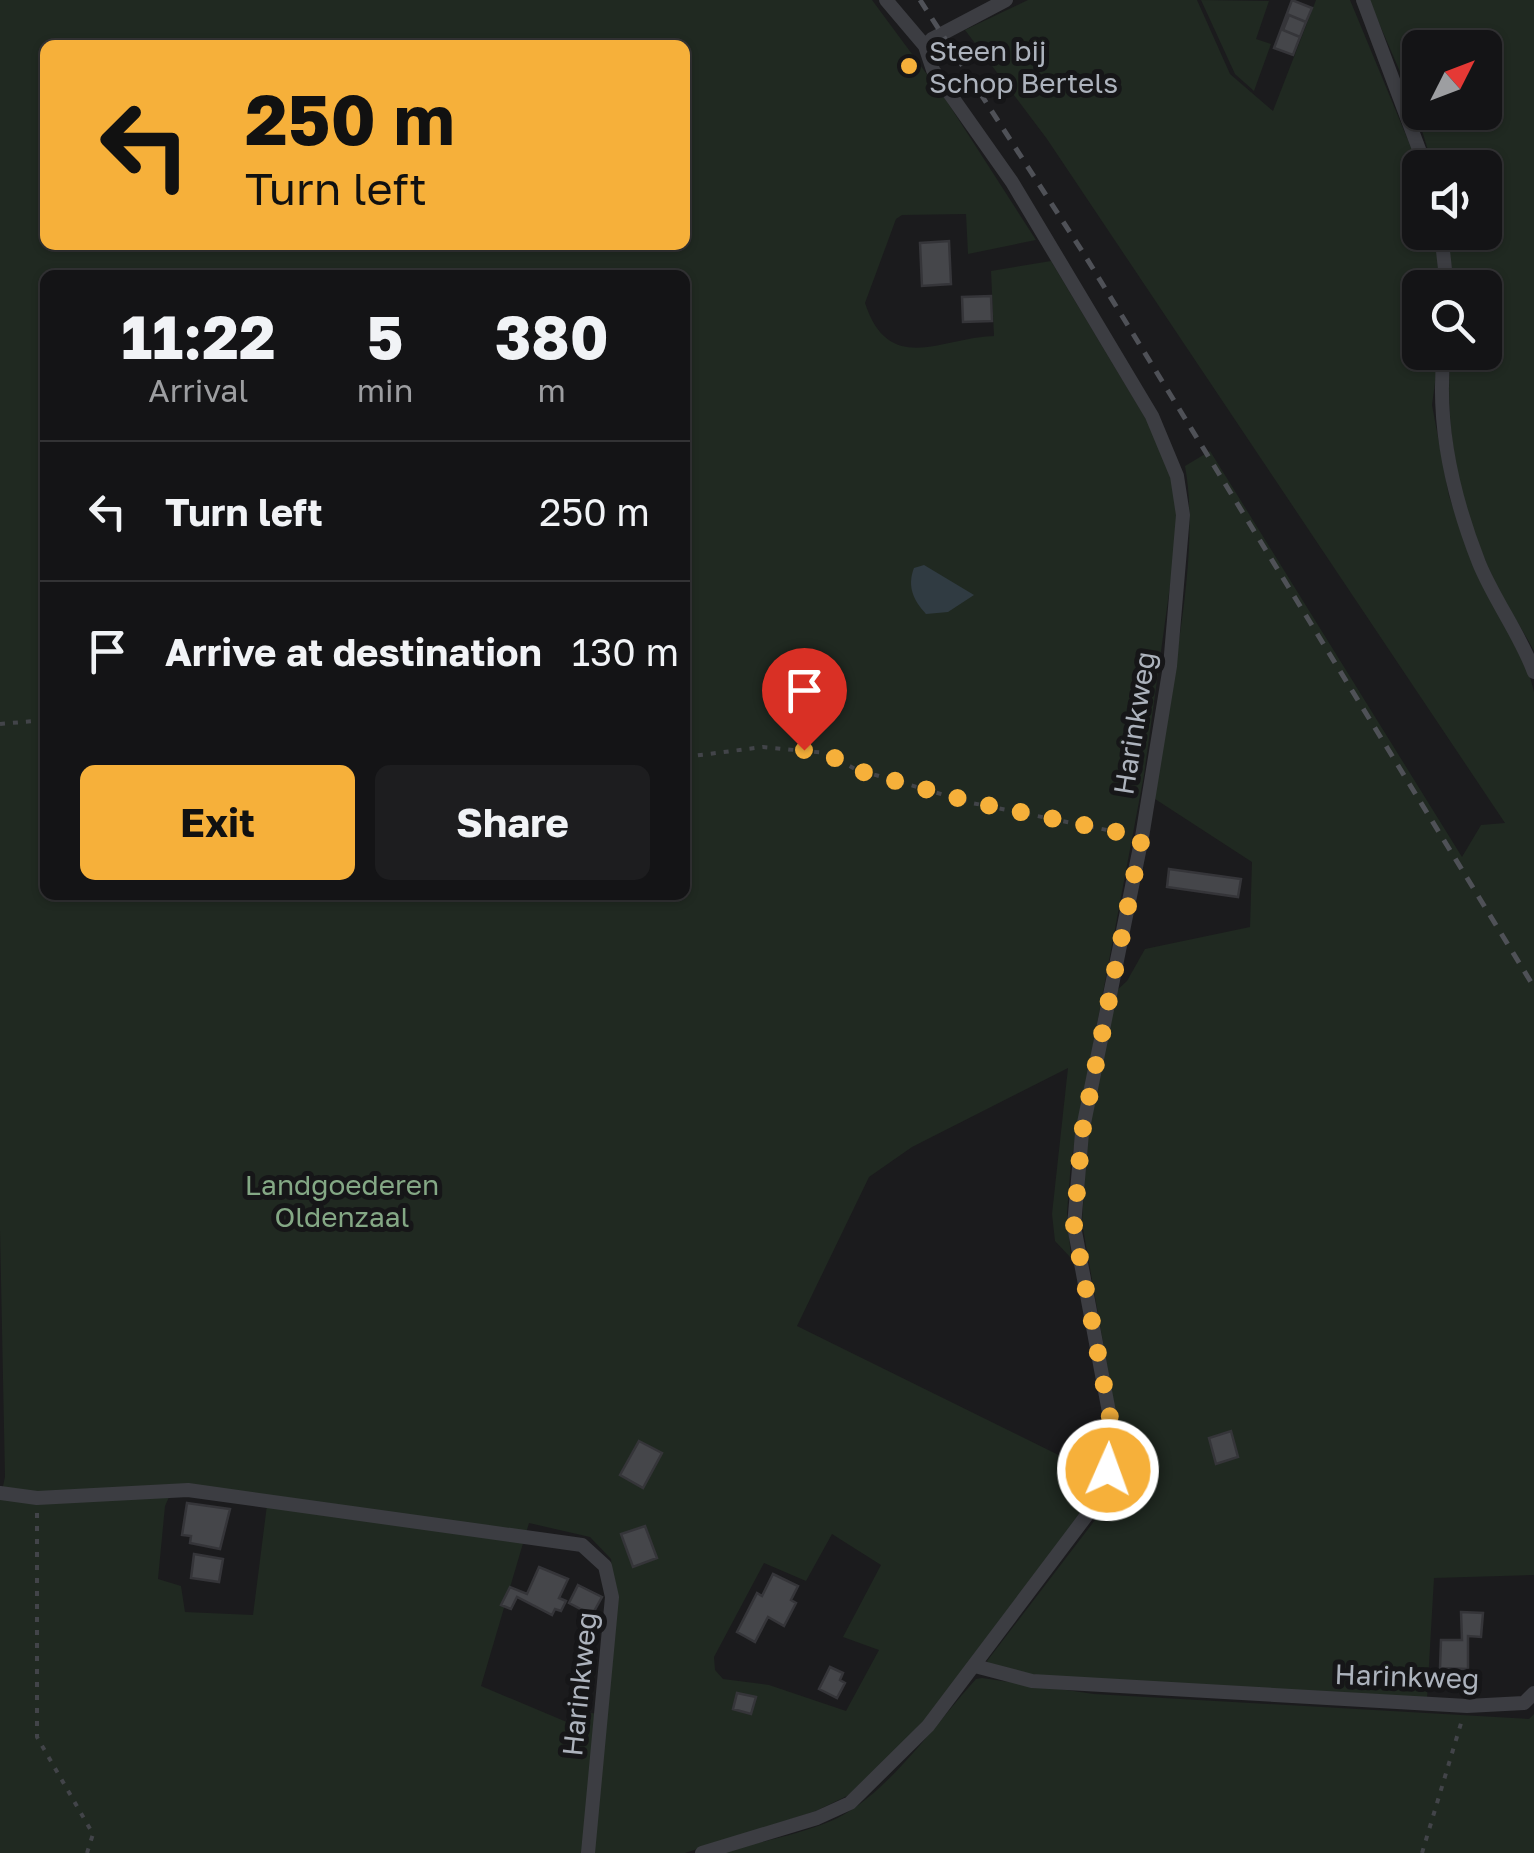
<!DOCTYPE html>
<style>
:root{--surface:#141416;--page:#1d1d1f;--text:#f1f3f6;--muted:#9d9ea1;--line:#333335;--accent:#f6b03a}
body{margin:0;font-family:"Golos Text",sans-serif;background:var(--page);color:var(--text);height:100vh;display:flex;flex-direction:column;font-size:38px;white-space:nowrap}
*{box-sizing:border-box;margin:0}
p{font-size:32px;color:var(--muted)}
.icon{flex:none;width:55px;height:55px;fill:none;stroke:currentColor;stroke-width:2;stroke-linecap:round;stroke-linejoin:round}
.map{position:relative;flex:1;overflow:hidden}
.sheet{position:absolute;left:40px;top:270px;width:650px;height:630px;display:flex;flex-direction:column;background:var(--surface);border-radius:15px;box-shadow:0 2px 8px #0004,0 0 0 2px var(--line)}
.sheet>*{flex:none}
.banner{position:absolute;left:40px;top:40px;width:650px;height:210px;border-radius:15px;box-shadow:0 2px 8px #0004,0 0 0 2px var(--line);background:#f6b03a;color:#111;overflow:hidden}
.needle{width:65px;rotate:48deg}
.controls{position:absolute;left:1402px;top:30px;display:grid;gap:20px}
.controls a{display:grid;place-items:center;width:100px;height:100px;border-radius:15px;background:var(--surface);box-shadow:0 2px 8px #0004,0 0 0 2px var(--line);font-size:50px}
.pin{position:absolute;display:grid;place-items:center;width:85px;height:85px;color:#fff;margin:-102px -42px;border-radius:50% 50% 50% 0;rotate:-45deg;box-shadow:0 0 10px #0007}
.pin .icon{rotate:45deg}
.me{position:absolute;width:110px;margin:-55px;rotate:2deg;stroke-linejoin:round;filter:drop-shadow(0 0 8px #0008)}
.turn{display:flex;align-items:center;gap:35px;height:210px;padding:0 40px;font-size:45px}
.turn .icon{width:130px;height:130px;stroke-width:2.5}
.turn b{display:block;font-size:70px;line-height:85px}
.eta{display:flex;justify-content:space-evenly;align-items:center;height:170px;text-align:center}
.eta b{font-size:60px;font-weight:700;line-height:70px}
.cta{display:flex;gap:20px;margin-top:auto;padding:20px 40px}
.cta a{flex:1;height:115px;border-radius:15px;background:var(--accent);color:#111;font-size:40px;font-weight:700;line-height:115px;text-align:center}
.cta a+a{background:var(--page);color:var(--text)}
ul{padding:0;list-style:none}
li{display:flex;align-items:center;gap:30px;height:140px;padding:0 40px;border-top:2px solid var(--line)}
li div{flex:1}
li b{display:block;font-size:38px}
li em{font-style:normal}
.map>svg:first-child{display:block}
.green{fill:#202921;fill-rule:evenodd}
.water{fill:#303b42}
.building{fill:#45464a;stroke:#353539;stroke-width:2.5}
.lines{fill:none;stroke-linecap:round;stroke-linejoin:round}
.path{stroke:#424449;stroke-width:4;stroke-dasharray:5 8;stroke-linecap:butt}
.street{stroke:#3c3d42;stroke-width:14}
.rail{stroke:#4f5157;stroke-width:5;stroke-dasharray:12 10;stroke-linecap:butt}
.route{stroke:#f6b03a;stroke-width:18;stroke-dasharray:0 32.4}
.poi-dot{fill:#f6b03a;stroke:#161618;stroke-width:4}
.labels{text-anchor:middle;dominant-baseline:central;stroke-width:10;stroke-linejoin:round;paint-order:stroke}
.poi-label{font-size:28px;fill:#adb3bd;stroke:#161618;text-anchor:start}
.street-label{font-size:28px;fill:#adb3bd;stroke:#161618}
.park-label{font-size:28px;fill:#84a885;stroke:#161618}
</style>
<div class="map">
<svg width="1534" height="1853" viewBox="0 0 1534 1853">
<rect width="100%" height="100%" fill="#1b1b1d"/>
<path class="green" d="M0 0H872L946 100 1036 240 968 254 966 214 902 215 896 219 865 303C889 377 943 337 994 336L991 271 1051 261 1167 454 1177 510 1176 542 1144 775 1071 1162 1067 1213 1071 1258 1055 1241 1052 1214 1068 1068 912 1147 869 1177 797 1326 1101 1476 1091 1504 1062 1543 924 1722 851 1794 816 1811 685 1853H0V1500L5 1477 0 1230ZM45 45H685V245H45ZM45 275H685V895H45ZM203 1488 268 1497 253 1615 185 1612 181 1586 158 1579 165 1506 169 1497ZM529 1523 590 1537 611 1559 614 1602 605 1714 589 1713 592 1669 574 1670 569 1723 481 1686ZM832 1534 881 1565 843 1637 879 1650 846 1711 769 1685 723 1679 715 1670 714 1657 764 1563 806 1581Z
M1028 0H1197L1230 74 1273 111 1316 0H1350L1420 169V232L1436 233 1439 287 1420 288V352L1439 353 1432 405 1449 496 1473 563 1529 673 1534 692V1575L1434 1578 1427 1699 1035 1675 990 1666 987 1661 1095 1520 1110 1490 1121 1444 1082 1223 1087 1142 1115 992 1127 981 1145 949 1250 927 1252 862 1152 797C1167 702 1202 558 1185 466L1210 451 1462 857 1481 825 1505 823 1047 139 965 30Z
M1201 0 1269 1 1256 39 1271 44 1254 91 1235 74Z
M1369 0H1534V651C1522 628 1507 607 1496 584 1461 512 1443 433 1451 353L1485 352V288L1454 287 1447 233 1485 232V168L1433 167 1414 104ZM1420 48H1485V112H1420Z
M982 1678 1094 1694 1529 1719 1534 1714V1853H717C754 1843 795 1836 831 1821 885 1798 936 1723 976 1679Z"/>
<path class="water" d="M924 565 974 595 948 612 926 614C913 600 907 586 914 568Z"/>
<path class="building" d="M1292 0 1312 8 1306 22 1289 15 1283 30 1300 37 1293 55 1274 48Z
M1289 15 1306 22 1300 37 1283 30Z
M949 241 951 284 922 286 920 243Z
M991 296 992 321 963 322 962 297Z
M1169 869 1241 879 1238 897 1167 887Z
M1231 1431 1238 1457 1216 1464 1209 1438Z
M639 1441 662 1453 643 1488 620 1475Z
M187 1503 230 1509 220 1549 190 1543 191 1536 182 1535Z
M645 1526 657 1558 633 1567 621 1534Z
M194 1554 223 1559 219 1582 191 1578Z
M539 1567 568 1579 559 1598 566 1601 561 1611 555 1609 552 1615 517 1597 511 1609 501 1605 510 1587 527 1594Z
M773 1574 798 1586 791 1600 796 1603 784 1626 768 1617 755 1642 737 1632 757 1593 762 1596Z
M578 1585 602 1597 592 1615 569 1603Z
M1461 1612 1483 1613 1481 1637 1468 1636V1669L1440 1668 1441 1640H1462Z
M830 1667 843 1673 840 1680 845 1683 837 1698 819 1689Z
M737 1693 756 1697 751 1714 733 1709Z"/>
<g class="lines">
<path class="path" d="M0 724 45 720
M685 757 763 747 826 753 855 769 972 803 1127 834
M37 1513V1737L93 1834 87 1853
M1422 1853 1462 1720"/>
<path class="street" d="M1363 0 1426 168
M925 46 932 39 1006 0
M1441 232 1447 288
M1444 352C1436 422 1453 497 1479 563 1494 600 1520 634 1534 672
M0 1493 37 1498 188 1490 582 1545 605 1566 612 1597 588 1853
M975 1666 1032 1681 1467 1706 1524 1703 1534 1693
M702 1853 817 1818 850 1803 928 1726 1102 1495 1115 1444 1074 1226 1082 1133 1142 837 1170 666 1183 515 1177 476 1152 416 1012 182 933 70 925 46 886 0"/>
<path class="rail" d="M920 0 1084 254 1534 987"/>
</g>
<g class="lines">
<path class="route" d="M804 750 826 753 856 770 972 802 1142 837 1082 1133 1074 1226 1115 1444 1108 1470"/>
</g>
<circle class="poi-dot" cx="909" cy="66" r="10"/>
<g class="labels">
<g class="poi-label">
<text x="929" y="50">Steen bij<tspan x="929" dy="32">Schop Bertels</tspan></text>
</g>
<g class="street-label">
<text transform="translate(1134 723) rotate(-81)">Harinkweg</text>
<text transform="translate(1407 1676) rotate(2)">Harinkweg</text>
<text transform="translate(579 1684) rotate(-84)">Harinkweg</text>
</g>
<g class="park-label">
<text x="342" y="1184">Landgoederen<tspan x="342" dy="32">Oldenzaal</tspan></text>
</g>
</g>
</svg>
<div class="controls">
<a><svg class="needle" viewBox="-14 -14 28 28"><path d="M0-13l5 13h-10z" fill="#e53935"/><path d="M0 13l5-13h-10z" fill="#9d9ea1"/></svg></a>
<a><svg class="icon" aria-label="sound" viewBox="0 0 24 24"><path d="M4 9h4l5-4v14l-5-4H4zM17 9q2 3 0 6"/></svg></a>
<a><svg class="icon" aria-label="search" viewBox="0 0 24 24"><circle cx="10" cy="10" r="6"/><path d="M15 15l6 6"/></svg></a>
</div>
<div class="pin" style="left:804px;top:750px;background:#d93025"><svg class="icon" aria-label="arrive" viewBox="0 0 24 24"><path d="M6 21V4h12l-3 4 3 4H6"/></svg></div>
<svg class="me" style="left:1108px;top:1470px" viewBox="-20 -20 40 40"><circle r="17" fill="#f6b03a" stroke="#fff" stroke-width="3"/><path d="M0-11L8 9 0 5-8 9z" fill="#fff"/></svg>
<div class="banner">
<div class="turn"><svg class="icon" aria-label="left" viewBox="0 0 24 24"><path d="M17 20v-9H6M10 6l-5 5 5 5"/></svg><div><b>250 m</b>Turn left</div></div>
</div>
<section class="sheet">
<div class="eta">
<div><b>11:22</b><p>Arrival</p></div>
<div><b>5</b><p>min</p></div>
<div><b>380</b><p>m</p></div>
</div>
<ul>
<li><svg class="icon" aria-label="left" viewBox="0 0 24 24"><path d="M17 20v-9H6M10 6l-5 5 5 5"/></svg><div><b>Turn left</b></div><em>250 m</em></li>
<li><svg class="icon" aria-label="arrive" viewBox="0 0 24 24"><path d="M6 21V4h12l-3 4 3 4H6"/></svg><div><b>Arrive at destination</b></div><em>130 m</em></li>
</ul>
<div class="cta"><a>Exit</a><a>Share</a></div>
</section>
</div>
